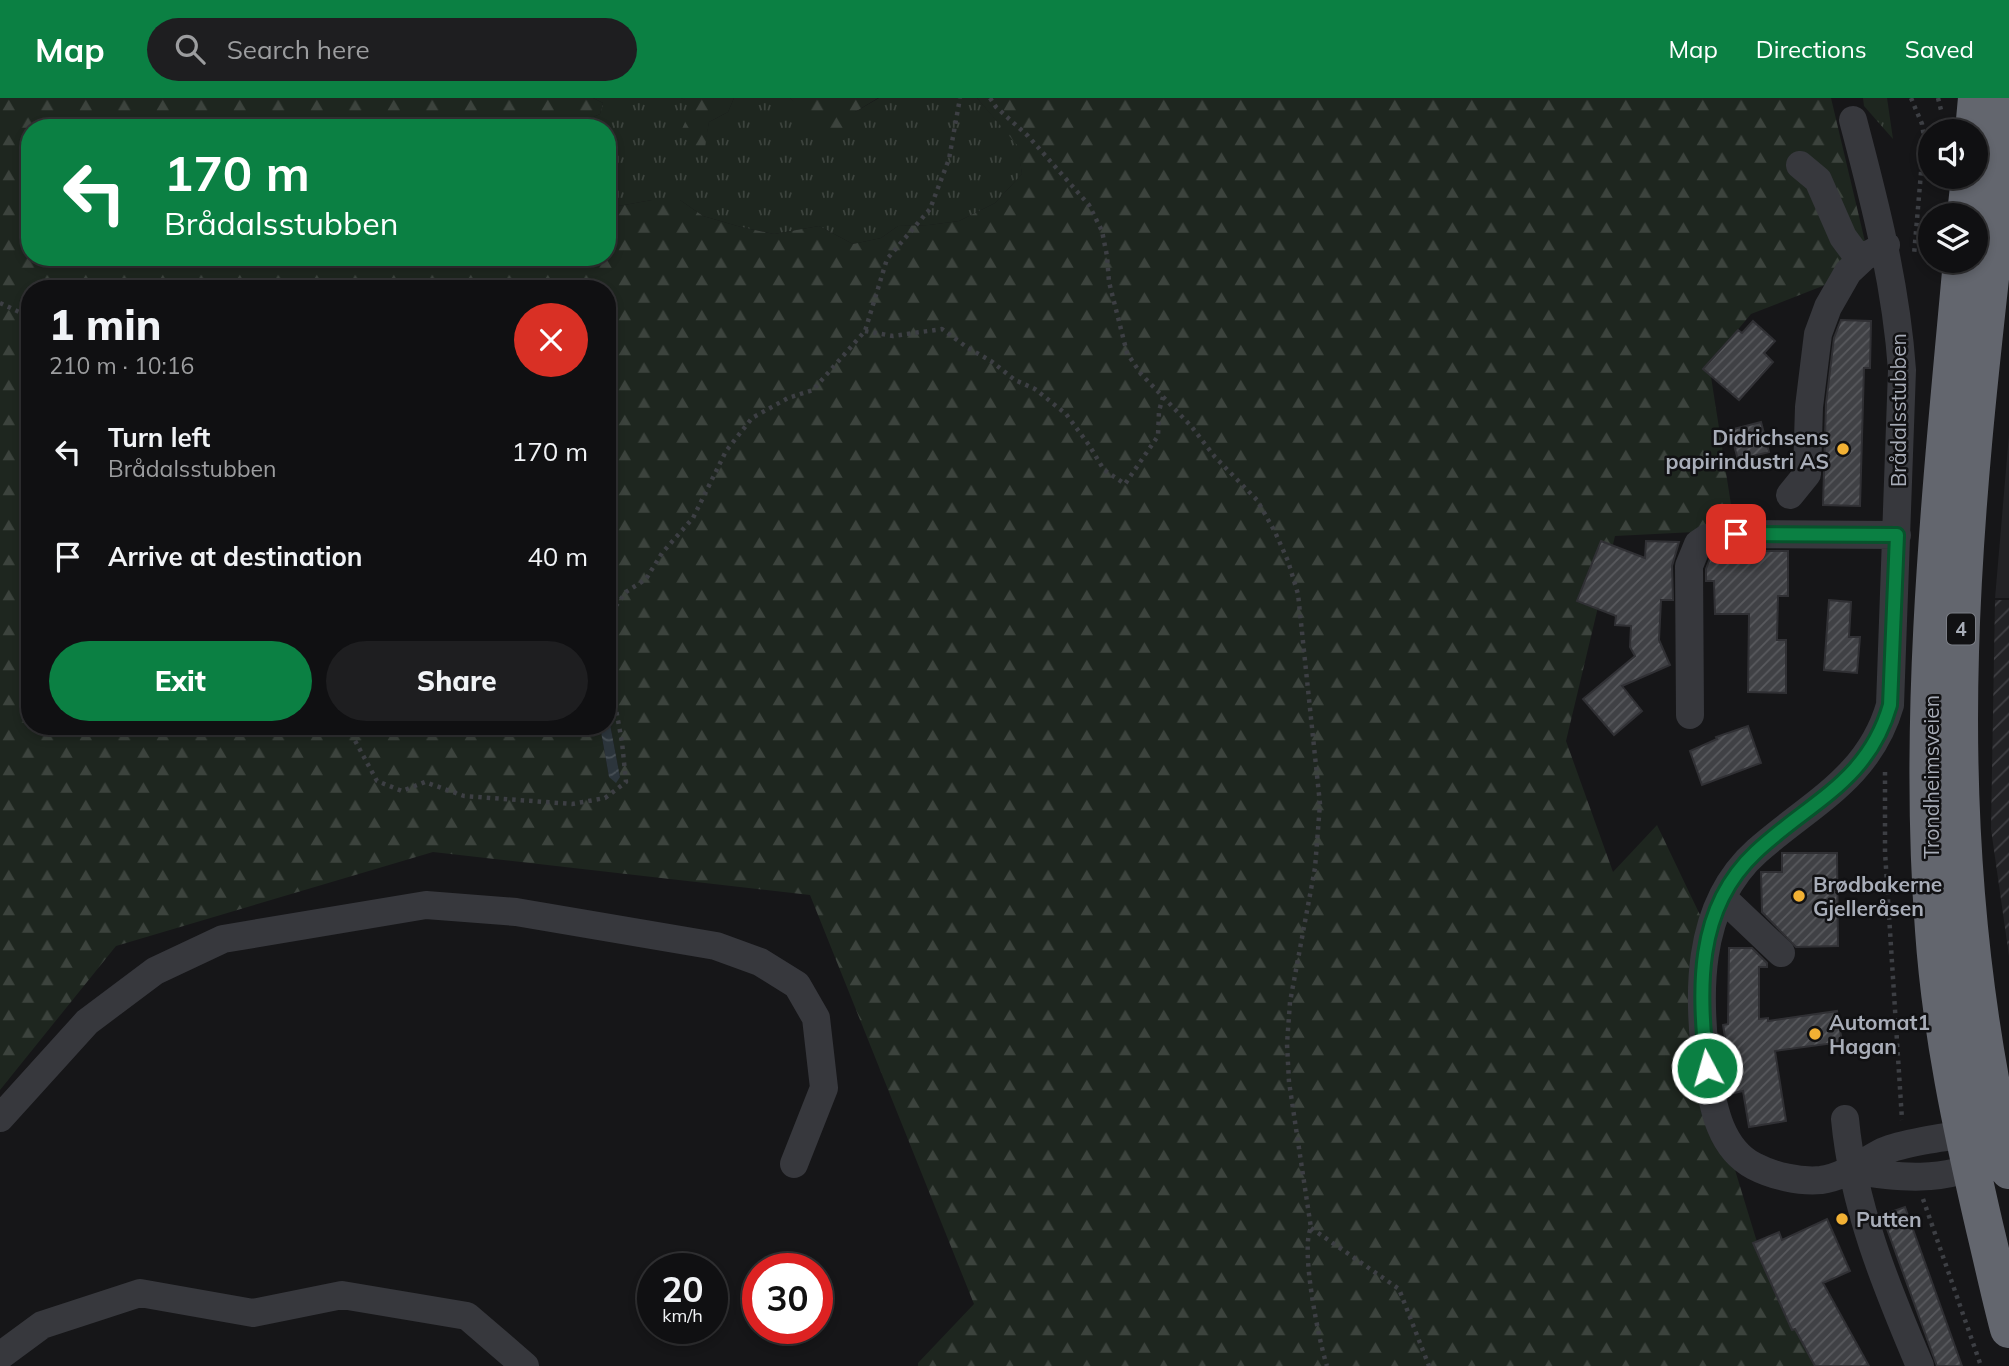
<!DOCTYPE html>
<meta charset="utf-8">
<style>
:root{--surface:#101012;--page:#1e1e20;--text:#f1f3f6;--muted:#9c9d9f;--line:#303032;--accent:#0b8043}
body{margin:0;font-family:Mulish,sans-serif;background:var(--page);color:var(--text);height:100vh;display:flex;flex-direction:column;font-size:26px;white-space:nowrap}
*{box-sizing:border-box;margin:0}
p{font-size:23px;color:var(--muted)}
.icon{flex:none;width:38px;height:38px;fill:none;stroke:currentColor;stroke-width:2;stroke-linecap:round;stroke-linejoin:round}
.map{position:relative;flex:1;overflow:hidden}
.panel{position:absolute;left:21px;top:182px;width:595px;height:455px;display:flex;flex-direction:column;background:var(--surface);border-radius:28px;box-shadow:0 4px 10px #0003,0 0 0 2px var(--line)}
.panel>*{flex:none}
.top-card{position:absolute;left:21px;top:21px;width:595px;height:147px;border-radius:28px;box-shadow:0 4px 10px #0003,0 0 0 2px var(--line);background:#0b8043;color:#fff;overflow:hidden}
.controls{position:absolute;left:1918px;top:21px;display:grid;gap:14px}
.controls a{display:grid;place-items:center;width:70px;height:70px;border-radius:50%;background:var(--surface);box-shadow:0 4px 10px #0003,0 0 0 2px var(--line);font-size:35px}
.speed{position:absolute;left:637px;top:1155px;display:flex;gap:14px;font-size:35px;font-weight:700;text-align:center}
.speed>*{display:grid;place-content:center;width:91px;height:91px;border-radius:50%;background:var(--surface);box-shadow:0 4px 10px #0003,0 0 0 2px var(--line);line-height:1}
.speed small{font-size:18px;font-weight:400}
.speed .limit{border:10px solid #d22;background:#fff;color:#111}
.pin{position:absolute;display:grid;place-items:center;width:60px;height:60px;color:#fff;margin:-30px;border-radius:14px;box-shadow:0 4px 10px #0006}
.me{position:absolute;width:77px;margin:-38px;rotate:354deg;stroke-linejoin:round;filter:drop-shadow(0 0 5px #0008)}
.turn{display:flex;align-items:center;gap:24px;height:147px;padding:0 28px;font-size:32px}
.turn .icon{width:91px;height:91px;stroke-width:2.5}
.turn b{display:block;font-size:49px;line-height:60px}
.round{display:grid;place-items:center;flex:none;width:74px;height:74px;border-radius:37px;background:var(--page)}
.head{display:flex;align-items:center;justify-content:space-between;height:119px;padding:0 28px}
h1{font-size:42px;font-weight:800;line-height:52px}
.action{display:flex;gap:14px;margin-top:auto;padding:14px 28px}
.action a{flex:1;height:80px;border-radius:42px;background:var(--accent);color:#fff;font-size:28px;font-weight:800;line-height:80px;text-align:center}
.action a+a{background:var(--page);color:var(--text)}
ul{padding:0;list-style:none}
li{display:flex;align-items:center;gap:21px;height:105px;padding:0 28px}
li div{flex:1}
li b{display:block;font-size:26px}
li em{font-style:normal}
header{display:flex;align-items:center;gap:42px;box-sizing:border-box;height:98px;padding:0 35px;background:var(--accent);color:#fff}
header strong{font-size:33px}
nav{display:flex;gap:38px;margin-inline-start:auto;font-size:24px}
.search{width:490px;height:63px;background:var(--page);display:flex;align-items:center;gap:18px;box-sizing:border-box;padding:0 24px;border-radius:38px;color:var(--muted);font-size:26px}
.map>svg:first-child{display:block}
.built{fill:#222225}
.industrial{fill:url(#industrial-furrows)}
.grass{fill:url(#grass-tufts)}
.forest{fill:url(#forest-firs);fill-rule:evenodd}
.water{fill:url(#water-waves)}
.building{fill:url(#building-hatch);stroke:#303034;stroke-width:2}
.lines{fill:none;stroke-linecap:round;stroke-linejoin:round}
.path{stroke:#3d3f44;stroke-width:4.5;stroke-dasharray:3.5 5;stroke-linecap:butt}
.minor{stroke:#37383d;stroke-width:28}
.highway{stroke:#63666e;stroke-width:38}
.route-casing{stroke:#07532c;stroke-width:18}
.route{stroke:#0b8043;stroke-width:12}
.poi-dot{fill:#f2b134;stroke:#111113;stroke-width:2.5}
.labels{text-anchor:middle;dominant-baseline:central;stroke-width:5;stroke-linejoin:round;paint-order:stroke}
.shield{fill:#111113;stroke:#7b7e86;stroke-width:2}
.shield-label{font-size:19px;font-weight:bold;fill:#a8adb8}
.street-label{font-size:21px;fill:#a8adb8;stroke:#111113}
.poi-label{font-size:21px;font-weight:bold;fill:#a8adb8;stroke:#111113;text-anchor:start}
</style>
<header>
<strong>Map</strong>
<div class="search"><svg class="icon" aria-label="search" viewBox="0 0 24 24"><circle cx="10" cy="10" r="6"/><path d="M15 15l6 6"/></svg>Search here</div>
<nav><a>Map</a><a>Directions</a><a>Saved</a></nav>
</header>
<div class="map">
<svg width="2009" height="1268" viewBox="0 0 2009 1268">
<defs>
<pattern id="industrial-furrows" width="10" height="10" patternUnits="userSpaceOnUse" patternTransform="scale(1.75)"><rect width="10" height="10" fill="#222225"/><path d="M-1 1l2-2M0 10L10 0M9 11l2-2" fill="none" stroke="#3f3f43"/></pattern>
<pattern id="grass-tufts" width="24" height="20" patternUnits="userSpaceOnUse" patternTransform="scale(1.75)"><rect width="24" height="20" fill="#1e261f"/><path d="M3 7l-1-3M5 7V3M7 7l1-3M15 17l-1-3M17 17v-4M19 17l1-3" fill="none" stroke="#3c433d"/></pattern>
<pattern id="forest-firs" width="22" height="20" patternUnits="userSpaceOnUse" patternTransform="scale(1.75)"><rect width="22" height="20" fill="#1e261f"/><path d="M5 1l3.5 6h-7zM16 11l3.5 6h-7z" fill="#3c433d"/></pattern>
<pattern id="water-waves" width="16" height="10" patternUnits="userSpaceOnUse" patternTransform="scale(1.75)"><rect width="16" height="10" fill="#2c353c"/><path d="M0 5q4-4 8 0t8 0" fill="none" stroke="#485056"/></pattern>
<pattern id="building-hatch" width="6" height="6" patternUnits="userSpaceOnUse" patternTransform="scale(1.75)"><rect width="6" height="6" fill="#404145"/><path d="M-1 1l2-2M0 6l6-6M5 7l2-2" fill="none" stroke="#595a5e"/></pattern>
</defs>
<rect width="100%" height="100%" fill="#161618"/>
<path class="built" d="M2009 336V500H1995Z"/>
<path class="industrial" d="M1995 502H2009V858L1991 731Z"/>
<path class="grass" d="M593 0H681L693 5 703 56 709 24 728 14 734 0H790L799 9 855 14 879 0H977L1018 47 1022 76 995 105 959 123 929 127 898 128 881 140 853 146 819 128 774 136 741 129 703 118 680 102H652L613 109 607 105V30H575V27L600 16 603 5Z
M1863 0H1887L1893 41 1864 8Z"/>
<path class="forest" d="M0 0H593L603 5 600 16 575 27V30H30V159H607V105L613 109 652 102H680L703 118 741 129 774 136 819 128 853 146 881 140 898 128 929 127 959 123 995 105 1022 76 1017 47 977 0H1831L1871 169 1751 216 1709 266 1735 432 1615 438 1566 643 1613 774 1657 727 1701 819 1721 1026 1764 1167 1823 1268H918V1265L974 1206 810 797 433 754 116 848 0 992ZM30 191H607V610L620 679H609L600 628H30Z
M681 0H734L728 14 709 24 704 56 692 55 682 31 693 6Z
M790 0H878L855 14 843 38 815 29Z"/>
<path class="water" d="M607 610 620 679 616 685 609 679 600 628H607Z"/>
<path class="building" d="M1841 222 1871 223 1870 270H1864L1860 408 1823 407 1826 306 1834 240Z
M1753 223 1775 243 1764 255 1773 264 1739 302 1703 271 1738 232 1742 235Z
M1761 324 1769 354 1738 362 1730 332Z
M1601 443 1645 460 1646 443 1679 444 1672 468 1673 502H1661L1659 542 1670 567 1622 588 1642 613 1614 637 1583 601 1635 558 1630 549 1631 528 1615 527 1616 518 1577 503Z
M1755 453H1788V498H1778L1777 542H1786V595L1748 594 1749 516H1715L1714 483H1706V471L1711 458 1755 457Z
M1829 502 1851 504 1849 539H1860L1857 575 1824 572Z
M1748 628 1761 665 1702 687 1690 653 1717 641 1716 639Z
M1782 755H1837L1838 848 1796 849 1762 814 1761 774H1782Z
M1729 850H1752L1767 865V869H1759V921L1768 920V923L1837 913 1842 944 1775 953 1786 1023 1749 1029 1743 993 1734 995 1723 927 1728 926Z
M1905 1109 1962 1268H1937L1882 1117Z
M1827 1121 1850 1173 1823 1185 1869 1268H1815L1795 1231 1792 1232 1753 1145 1779 1134 1782 1142Z"/>
<g class="lines">
<path class="path" d="M990 0 996 9 1028 38 1089 107 1102 133 1107 158 1109 184 1127 255 1141 276 1191 328 1215 359 1257 402 1275 434 1288 463 1298 496 1320 706 1315 770 1290 904 1287 946 1289 984 1311 1130C1300 1150 1319 1244 1327 1268
M1911 0 1922 26 1924 39 1914 157
M1938 0 1942 16
M0 205 30 219
M865 233 893 238 942 231 968 250 991 263 1015 282 1035 291 1066 316 1089 347 1104 372 1125 386 1158 338 1159 313 1163 299
M347 628 377 683 402 693 425 684 464 698 572 706 605 700 626 684 622 644 610 579 615 509 626 494 646 481 662 455 693 420 726 353 752 320 788 300 813 292 865 233 887 161 930 111 949 61 960 0
M1885 674V754L1902 1022
M1923 1101 1981 1268
M1311 1130 1399 1191 1429 1268"/>
<path class="minor" d="M1853 22C1875 105 1896 186 1902 272L1890 607C1869 680 1810 706 1757 753 1694 809 1697 901 1708 977 1713 1010 1721 1051 1754 1068 1773 1078 1800 1084 1821 1082 1844 1079 1864 1063 1884 1053 1898 1047 1947 1037 1962 1038 1968 1038 1976 1042 1982 1044
M1800 67 1818 82 1843 139 1860 162
M1790 397 1807 376 1809 309 1818 236 1828 209 1848 174 1864 159 1886 147
M1690 617 1689 468 1698 446 1707 440 1736 436 1897 437
M1723 800 1781 855
M0 1020 87 924 155 873 223 841 426 807 516 814 716 848 760 864 797 887 816 920 824 990 794 1066
M1845 1021C1853 1108 1886 1188 1920 1268
M1851 1072C1897 1080 1945 1085 1988 1062
M0 1258 42 1227 140 1195 253 1215 342 1197 467 1218 525 1268"/>
<path class="highway" d="M2009 8C1990 189 1965 372 1960 554 1955 728 1969 903 2009 1072
M1974 33 1977 0
M1966 117 1970 79
M1962 163C1942 384 1917 610 1934 832 1941 934 1962 1032 1985 1131 1993 1164 2000 1197 2009 1231"/>
</g>
<g class="lines">
<defs>
<path id="route" d="M1707 970C1699 893 1694 812 1756 754 1809 704 1868 684 1890 607L1897 437 1736 436"/>
</defs>
<use href="#route" class="route-casing"/>
<use href="#route" class="route"/>
</g>
<g class="poi-dot">
<circle cx="1843" cy="351" r="7"/>
<circle cx="1799" cy="798" r="7"/>
<circle cx="1815" cy="936" r="7"/>
<circle cx="1842" cy="1121" r="7"/>
</g>
<g class="labels">
<rect class="shield" x="1947" y="515.5" width="28" height="31" rx="5"/>
<g class="shield-label">
<text x="1961" y="531">4</text>
</g>
<g class="street-label">
<text transform="translate(1898 312) rotate(-90)">Brådalsstubben</text>
<text transform="translate(1931 679) rotate(-90)">Trondheimsveien</text>
</g>
<g class="poi-label">
<text x="1829" y="339" text-anchor="end">Didrichsens<tspan x="1829" dy="24">papirindustri AS</tspan></text>
<text x="1813" y="786">Brødbakerne<tspan x="1813" dy="24">Gjelleråsen</tspan></text>
<text x="1829" y="924">Automat1<tspan x="1829" dy="24">Hagan</tspan></text>
<text x="1856" y="1121">Putten</text>
</g>
</g>
</svg>
<div class="controls">
<a><svg class="icon" aria-label="sound" viewBox="0 0 24 24"><path d="M4 9h4l5-4v14l-5-4H4zM17 9q2 3 0 6"/></svg></a>
<a><svg class="icon" aria-label="layers" viewBox="0 0 24 24"><path d="M12 4l9 5-9 5-9-5zM3 14l9 5 9-5"/></svg></a>
</div>
<div class="speed"><div>20<small>km/h</small></div><div class="limit">30</div></div>
<div class="pin" style="left:1736px;top:436px;background:#d93025"><svg class="icon" aria-label="arrive" viewBox="0 0 24 24"><path d="M6 21V4h12l-3 4 3 4H6"/></svg></div>
<svg class="me" style="left:1707px;top:970px" viewBox="-20 -20 40 40"><circle r="17" fill="#0b8043" stroke="#fff" stroke-width="3"/><path d="M0-11L8 9 0 5-8 9z" fill="#fff"/></svg>
<div class="top-card">
<div class="turn"><svg class="icon" aria-label="left" viewBox="0 0 24 24"><path d="M17 20v-9H6M10 6l-5 5 5 5"/></svg><div><b>170 m</b>Brådalsstubben</div></div>
</div>
<section class="panel">
<div class="head"><div><h1>1 min</h1><p>210 m · 10:16</p></div><a class="round" style="background:#d93025;color:#fff"><svg class="icon" aria-label="close" viewBox="0 0 24 24"><path d="M6 6l12 12M18 6L6 18"/></svg></a></div>
<ul>
<li><svg class="icon" aria-label="left" viewBox="0 0 24 24"><path d="M17 20v-9H6M10 6l-5 5 5 5"/></svg><div><b>Turn left</b><p>Brådalsstubben</p></div><em>170 m</em></li>
<li><svg class="icon" aria-label="arrive" viewBox="0 0 24 24"><path d="M6 21V4h12l-3 4 3 4H6"/></svg><div><b>Arrive at destination</b></div><em>40 m</em></li>
</ul>
<div class="action"><a>Exit</a><a>Share</a></div>
</section>
</div>
